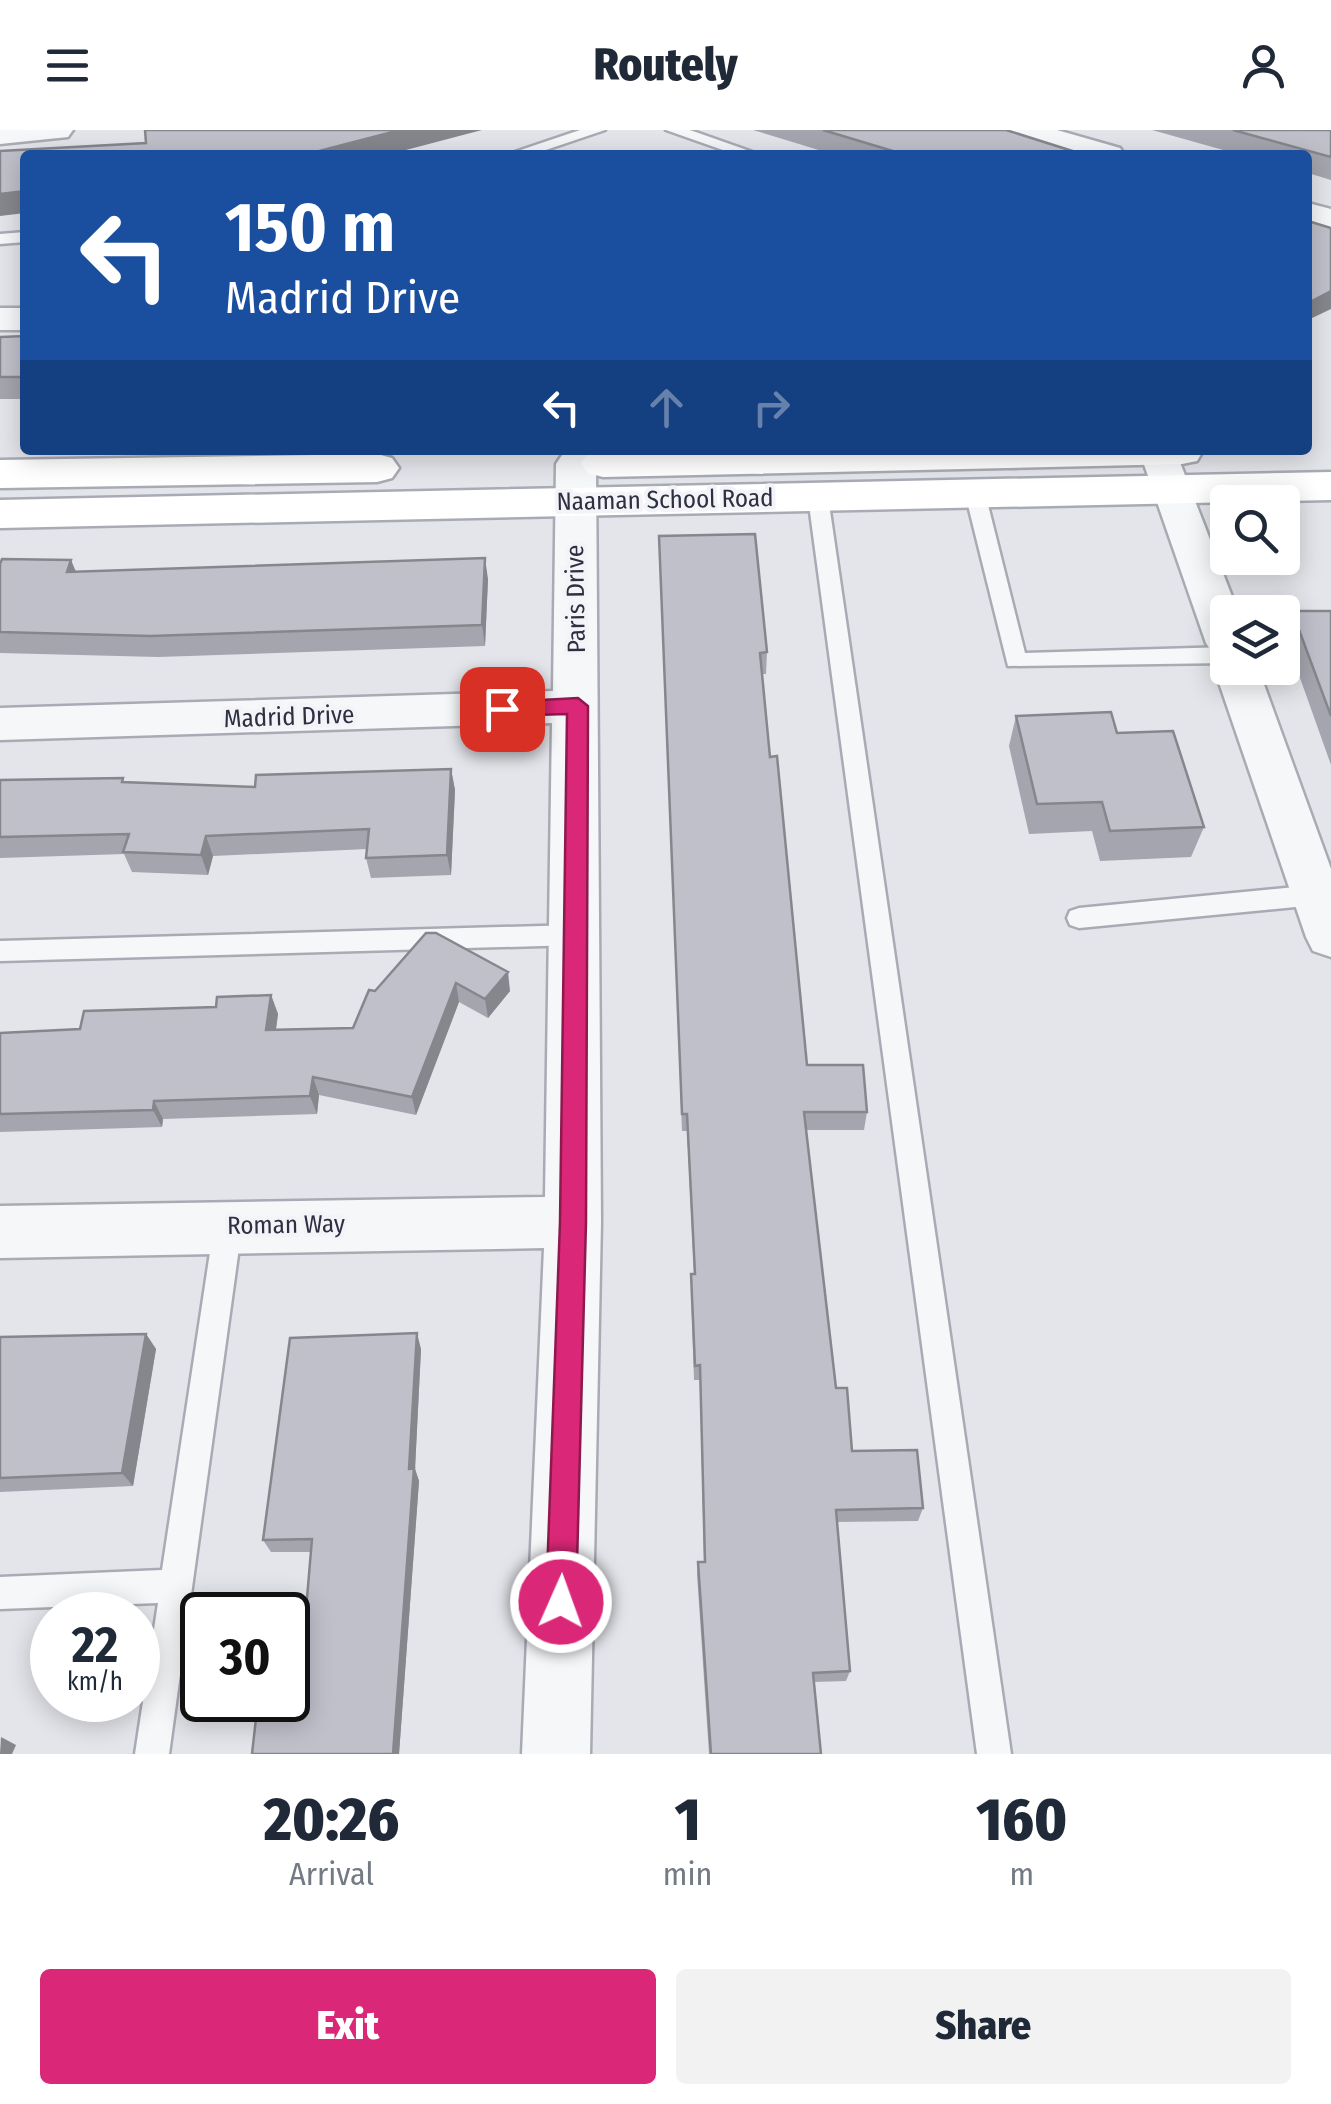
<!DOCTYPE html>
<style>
:root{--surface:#fff;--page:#f2f2f3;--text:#1f2937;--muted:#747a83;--accent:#db2777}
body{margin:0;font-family:"Fira Sans Condensed",sans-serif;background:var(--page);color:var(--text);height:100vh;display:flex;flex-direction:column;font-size:38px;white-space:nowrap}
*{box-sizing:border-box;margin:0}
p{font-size:32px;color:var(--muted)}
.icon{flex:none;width:55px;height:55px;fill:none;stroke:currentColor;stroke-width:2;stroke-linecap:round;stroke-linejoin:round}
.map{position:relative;height:1624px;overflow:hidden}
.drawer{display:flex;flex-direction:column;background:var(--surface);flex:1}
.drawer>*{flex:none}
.top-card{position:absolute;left:20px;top:20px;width:1292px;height:305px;border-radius:10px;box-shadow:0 5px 25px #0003;background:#1a4fa0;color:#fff;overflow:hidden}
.tools{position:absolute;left:1210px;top:355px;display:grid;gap:20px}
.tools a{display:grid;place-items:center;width:90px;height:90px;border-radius:10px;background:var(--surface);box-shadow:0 5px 25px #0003;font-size:50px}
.speed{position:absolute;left:30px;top:1462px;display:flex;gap:20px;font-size:50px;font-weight:700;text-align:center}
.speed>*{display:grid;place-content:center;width:130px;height:130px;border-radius:50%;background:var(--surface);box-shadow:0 5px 25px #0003;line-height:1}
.speed small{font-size:25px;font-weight:400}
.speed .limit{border:5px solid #111;border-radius:15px;background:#fff;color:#111}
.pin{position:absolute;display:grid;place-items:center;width:85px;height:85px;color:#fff;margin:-42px;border-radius:20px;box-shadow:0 5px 15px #0006}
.me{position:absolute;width:110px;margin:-55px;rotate:2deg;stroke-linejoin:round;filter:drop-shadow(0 0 8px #0008)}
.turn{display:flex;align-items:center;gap:35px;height:210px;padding:0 40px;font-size:45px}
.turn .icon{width:130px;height:130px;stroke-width:2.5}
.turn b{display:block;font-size:70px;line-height:85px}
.lanes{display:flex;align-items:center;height:95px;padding:0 40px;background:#0003;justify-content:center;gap:50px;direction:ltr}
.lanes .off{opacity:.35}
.eta{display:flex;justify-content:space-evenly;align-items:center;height:170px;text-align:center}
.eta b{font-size:60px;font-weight:800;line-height:70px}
.action{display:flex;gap:20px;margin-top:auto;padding:20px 40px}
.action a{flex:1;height:115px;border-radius:10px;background:var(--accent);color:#fff;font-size:40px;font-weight:800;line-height:115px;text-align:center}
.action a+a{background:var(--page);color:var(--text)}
header{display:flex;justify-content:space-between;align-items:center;height:130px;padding:0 40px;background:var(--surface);font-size:45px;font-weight:800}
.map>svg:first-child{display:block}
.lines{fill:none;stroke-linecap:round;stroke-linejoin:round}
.service-casing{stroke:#a9abb4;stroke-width:5}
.minor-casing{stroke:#a9abb4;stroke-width:5}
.tertiary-casing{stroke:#a9abb4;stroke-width:5}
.secondary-casing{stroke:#a9abb4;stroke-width:5}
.service{fill:#f6f7f9;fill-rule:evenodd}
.minor{fill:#f6f7f9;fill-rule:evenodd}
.tertiary{fill:#f6f7f9;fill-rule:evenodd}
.secondary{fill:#fff;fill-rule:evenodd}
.wall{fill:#a4a5ae}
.shaded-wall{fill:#86868d}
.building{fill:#bfc0ca;stroke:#86868d;stroke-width:2.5}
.route{fill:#db2777;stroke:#8e194d;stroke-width:2.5}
.labels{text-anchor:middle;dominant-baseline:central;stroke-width:8;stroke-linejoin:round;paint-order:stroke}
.street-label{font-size:25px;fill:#2d3041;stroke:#f4f4f8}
</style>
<header><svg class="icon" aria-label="menu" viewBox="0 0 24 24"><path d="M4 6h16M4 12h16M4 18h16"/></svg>Routely<svg class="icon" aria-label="person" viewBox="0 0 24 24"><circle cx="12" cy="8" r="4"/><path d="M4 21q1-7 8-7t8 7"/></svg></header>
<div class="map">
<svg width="1331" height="1624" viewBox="0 0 1331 1624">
<rect width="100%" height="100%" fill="#e4e5ea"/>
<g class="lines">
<defs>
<path id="service" d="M580 0H605L531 25H506Z
M666 0H690L761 25H737Z
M25 102V112L0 114V104Z
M975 357 985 363 1025 523 1228 517V533L1008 536 965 363Z
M818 361 828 367 1011 1624H977L808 367Z
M1316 755 1325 758 1328 765 1325 772 1316 775 1079 798 1070 795 1067 788 1070 781 1079 778Z
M576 795 585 798 588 805 585 812 576 815 0 831V811Z
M228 1083 238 1087 242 1096 169 1624H135L158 1473 0 1479V1447L162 1440 214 1096 218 1087Z"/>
<path id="minor" d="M1007 0H1057L1120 18 1125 25H1074L1012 7Z
M1308 73 1331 79V100L1308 94Z
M0 178H25V200H0Z
M1139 320 1176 322 1238 482H1228V538H1258L1331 739V827L1313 821 1306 807 1214 538 1222 526 1213 524 1206 513Z
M576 322 590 325 596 334 601 1092 590 1624H522L544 1118 0 1128V1076L545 1067 552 593 0 610V578L553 561 556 334 562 325Z"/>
<path id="tertiary" d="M0 0H73L68 7 0 14Z"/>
<path id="secondary" d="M600 320H1203V321L1197 331 1182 334 603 347 588 343 581 333 588 323Z
M377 324 392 328 399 338 392 348 377 352 0 358V330Z
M1331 342V370L0 398V370Z"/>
</defs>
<use href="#service" class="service-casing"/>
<use href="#minor" class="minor-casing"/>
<use href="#tertiary" class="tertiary-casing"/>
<use href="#secondary" class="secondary-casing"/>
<use href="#service" class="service"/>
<use href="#minor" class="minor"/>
<use href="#tertiary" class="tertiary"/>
<use href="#secondary" class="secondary"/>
</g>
<path class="wall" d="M753 0H1006L1085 25H835Z
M1152 0H1331V50L1308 43V25H1241Z
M25 206V269H0V207Z
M659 406 767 522 766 544H762L770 627 807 935 867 982 864 1000H806L836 1258 852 1321 923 1378 918 1391 837 1392 850 1541 846 1551 814 1552 821 1624H709L697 1444 698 1432H704L700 1250H694L691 1160V1144H694L687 1001H682Z
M0 434 76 442 488 449 485 516 158 527 0 523Z
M1292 481H1331V635L1284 503Z
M1016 586 1117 603 1204 697 1191 727 1100 731 1092 701 1029 704 1009 616Z
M451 639 455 660 451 745 371 748 366 728 367 719 213 726 208 745 132 742 124 724 0 728V650L123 648 124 652 255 657Z
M426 803 510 861 488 888 459 872 416 985 319 965 317 984 163 989 162 997 0 1002V903L80 899 216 877 271 865 278 884 276 900 353 898 375 861Z
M146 1204 156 1219 133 1356 0 1362V1207Z
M421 1219 415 1339 419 1351 399 1624 303 1515 311 1422H271L263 1410Z"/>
<path class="shaded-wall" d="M400 0H482L387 25H304Z
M25 61V83L0 86V64Z
M1331 161V179L1308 190V173Z
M485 428 488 449 485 516 482 495Z
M71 430 80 451 67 442Z
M451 639 455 660 451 745 447 725Z
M206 706 213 726 208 745 201 725Z
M508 842 510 861 488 888 485 869Z
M456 853 459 872 416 985 412 967Z
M271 865 278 884 273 919 266 900Z
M313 947 319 965 317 984 310 966Z
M154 971 163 989 162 997 153 980Z
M417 1203 421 1219 415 1339 419 1351 399 1624H393Z
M146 1204 156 1219 133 1356 122 1343Z
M1 1607 16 1615 12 1624H0Z"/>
<path class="building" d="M145 0H400L304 25H25V61L0 64V21L146 13Z
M823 0H1006L1085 25H906Z
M1233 0H1331V27Z
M1308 91 1331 98V161L1308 173Z
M25 206V247H0V207Z
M755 404 767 522 760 523 770 627 777 626 807 935H863L867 982H804L836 1258H847L852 1321 917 1320 923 1378 836 1380 850 1541 813 1543 821 1624H711L698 1432H705L700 1235 695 1236 691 1144H695L687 984H682L659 406Z
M485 428 482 495 150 506 0 502V434L2 429 71 430 67 442Z
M1292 481H1331V586Z
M1111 582 1117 603 1173 601 1204 697 1110 701 1102 672 1037 674 1016 586Z
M451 639 447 725 366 728 369 699 206 706 201 725 123 722 129 704 0 707V650L123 648 122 652 255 657 256 645Z
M426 803H436L508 842 485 869 456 853 412 967 313 947 310 966 154 971 153 980 0 984V903L80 899 84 881 216 877 217 867 271 865 266 900 353 898 369 860 375 861Z
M417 1203 409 1339 414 1338 393 1624H252L258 1570H288V1516L303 1515 312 1409 263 1410 290 1208Z
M146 1204 122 1343 0 1348V1207Z"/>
<path class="route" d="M578 568 588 576 586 1092 576 1472 571 1482 561 1487 550 1482 546 1472 560 1092 567 584 502 586 491 579 502 572Z"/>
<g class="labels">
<g class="street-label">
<text transform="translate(665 370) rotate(-1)">Naaman School Road</text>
<text transform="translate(576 469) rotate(-91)">Paris Drive</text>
<text transform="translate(289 587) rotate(-2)">Madrid Drive</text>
<text transform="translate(286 1095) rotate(-1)">Roman Way</text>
</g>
</g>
</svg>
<div class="tools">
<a><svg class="icon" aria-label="search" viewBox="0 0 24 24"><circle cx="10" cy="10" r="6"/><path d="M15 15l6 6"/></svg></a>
<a><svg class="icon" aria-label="layers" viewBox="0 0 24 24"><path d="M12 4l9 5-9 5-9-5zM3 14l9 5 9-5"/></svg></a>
</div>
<div class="speed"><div>22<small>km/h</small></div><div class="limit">30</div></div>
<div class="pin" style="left:502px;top:579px;background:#d93025"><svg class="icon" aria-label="arrive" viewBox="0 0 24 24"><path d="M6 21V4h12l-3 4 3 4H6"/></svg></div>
<svg class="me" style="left:561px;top:1472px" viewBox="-20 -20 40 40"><circle r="17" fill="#db2777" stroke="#fff" stroke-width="3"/><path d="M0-11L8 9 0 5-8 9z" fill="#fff"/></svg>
<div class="top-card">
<div class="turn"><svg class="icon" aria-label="left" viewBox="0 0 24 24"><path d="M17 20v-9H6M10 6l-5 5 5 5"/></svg><div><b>150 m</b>Madrid Drive</div></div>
<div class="lanes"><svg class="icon" aria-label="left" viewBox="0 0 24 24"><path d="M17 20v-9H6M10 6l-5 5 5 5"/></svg><svg class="icon off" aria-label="ahead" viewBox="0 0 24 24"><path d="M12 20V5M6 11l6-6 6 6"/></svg><svg class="icon off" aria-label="right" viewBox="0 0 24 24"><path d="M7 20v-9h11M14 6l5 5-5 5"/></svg></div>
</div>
</div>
<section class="drawer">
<div class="eta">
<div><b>20:26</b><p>Arrival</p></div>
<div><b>1</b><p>min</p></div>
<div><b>160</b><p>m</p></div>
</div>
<div class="action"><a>Exit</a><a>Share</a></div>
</section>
